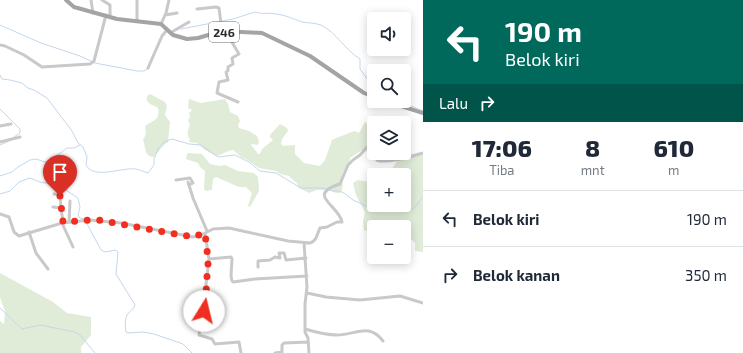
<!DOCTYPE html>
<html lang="id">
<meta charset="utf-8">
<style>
:root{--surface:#fff;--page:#f6f6f7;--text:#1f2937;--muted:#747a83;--line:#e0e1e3}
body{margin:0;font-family:"Exo 2",sans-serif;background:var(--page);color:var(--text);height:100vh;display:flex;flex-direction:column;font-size:15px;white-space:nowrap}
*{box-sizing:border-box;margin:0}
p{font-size:13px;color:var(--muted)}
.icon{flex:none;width:22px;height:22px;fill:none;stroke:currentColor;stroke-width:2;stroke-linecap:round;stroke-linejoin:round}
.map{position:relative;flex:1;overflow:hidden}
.sheet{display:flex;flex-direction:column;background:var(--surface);width:320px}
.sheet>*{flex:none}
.banner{background:#00695c;color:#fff;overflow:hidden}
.tools{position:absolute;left:367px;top:12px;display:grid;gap:8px}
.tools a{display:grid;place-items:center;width:44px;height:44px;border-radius:4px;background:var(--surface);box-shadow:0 2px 10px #0003;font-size:20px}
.pin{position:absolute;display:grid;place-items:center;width:34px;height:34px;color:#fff;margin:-41px -17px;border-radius:50% 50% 50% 0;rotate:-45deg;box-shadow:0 0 4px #0007}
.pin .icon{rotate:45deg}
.me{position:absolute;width:44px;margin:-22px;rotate:9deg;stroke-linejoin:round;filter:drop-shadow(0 0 3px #0008)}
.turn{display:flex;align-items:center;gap:14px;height:84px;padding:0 16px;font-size:18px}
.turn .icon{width:52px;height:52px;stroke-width:2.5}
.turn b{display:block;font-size:28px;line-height:34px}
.then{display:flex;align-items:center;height:38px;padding:0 16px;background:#0003;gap:8px;font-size:15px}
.eta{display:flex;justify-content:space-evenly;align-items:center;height:68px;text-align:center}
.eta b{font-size:24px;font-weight:800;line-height:28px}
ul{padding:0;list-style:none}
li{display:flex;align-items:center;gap:12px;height:56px;padding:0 16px;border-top:1px solid var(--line)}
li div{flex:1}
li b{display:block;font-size:15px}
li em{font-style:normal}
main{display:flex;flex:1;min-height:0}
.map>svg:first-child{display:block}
.green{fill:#e0ebd8}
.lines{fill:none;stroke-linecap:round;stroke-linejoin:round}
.stream{stroke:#c3d7ed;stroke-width:1}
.minor{stroke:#c9c9c9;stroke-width:3}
.major{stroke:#a4a4a4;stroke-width:4}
.route{stroke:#f12f21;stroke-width:7;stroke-dasharray:0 12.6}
.labels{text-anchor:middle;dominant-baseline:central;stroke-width:4;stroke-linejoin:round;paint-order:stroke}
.shield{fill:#fff;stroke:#6b6b6b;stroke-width:1}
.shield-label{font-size:12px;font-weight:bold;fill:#2c2c2c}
</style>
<main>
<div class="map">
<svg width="423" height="353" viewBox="0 0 423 353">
<rect width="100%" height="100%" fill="#fff"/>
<path class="green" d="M150 94 165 102 167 106 165 115 170 122 168 142C161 146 159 153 153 157 144 156 146 147 143 140L146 134 145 126C152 121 161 120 158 108 153 105 145 104 147 96Z
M189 99 201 103 225 99 228 104 230 112 238 116 240 121 238 125 239 128 249 131 257 136 259 142 258 145 252 144 251 145 258 154H260L262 149 273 140 270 137V135L280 124 287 128 288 131 282 139 281 144 283 146 295 145V154L304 163 320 166 325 160 332 140C340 136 347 134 355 131L359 133 365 122 372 128C371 138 376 145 372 155H370L365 150H362L350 158C350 165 343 169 342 176 341 183 345 187 340 193H336L329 190H317L309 193 299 188 297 183 293 180 289 176 280 174 276 171 259 168 246 159 241 157 233 150C225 151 223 155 216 156L205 150 197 143 189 142 190 139C186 134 188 130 190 125L188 120 190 117 189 113 192 110 188 108Z
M188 153 202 154 210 164 220 166 225 165 238 171 254 173 258 177 259 191 250 207 248 206 252 193 246 187H239L216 177 213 179 212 190 206 191 204 189 205 171 200 167 198 163 186 159 187 154Z
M423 154V252L415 251V243L408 236 404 234V227H388L386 224 383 222 379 227H374V229L364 231 363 221 365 212 356 195 353 183 358 180 374 183V205H404V175H382L383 173 387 174C392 171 393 165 398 161 399 160 419 155 423 154Z
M0 273 53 302 67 313 91 317V335L81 347V353H0V321L4 324 5 312 0 297Z"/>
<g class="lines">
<path class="stream" d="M0 25 41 43 80 56 95 63 137 71H144L148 69
M181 29 233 19 255 12C265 15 267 12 276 14 286 15 293 19 302 22 308 23 315 23 321 25 337 33 345 50 360 59V69L374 88
M0 75 2 79 10 80 22 83 28 88 34 90 47 98 72 131 78 143 83 147 87 157 86 165C94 180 122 167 135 169 139 169 144 172 148 173L154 165V159L158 149 164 142 172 139 189 144 201 145 218 157 235 155 249 162 260 171 276 173 301 188H323L333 191H339L344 193 353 200 371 208H384L394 206 412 209 414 208 423 197
M404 98V102
M409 105 423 111
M0 109 20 129V133L14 137
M0 145 9 141
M0 176 12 172 18 167 30 160 36 159 45 162 52 159 67 148H74L80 145
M0 194 10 191 19 182 30 178 40 182 58 185 78 198 80 207 78 215 80 218 85 219
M86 222 101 250 105 252 116 250 118 252 116 274 135 305C134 310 130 310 127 315 125 319 125 327 126 332L128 333 143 332 154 334 183 344 192 353
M0 308 22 329 40 325 75 332 80 335 95 353"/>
<path class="minor" d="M91 0 93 13
M102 0 110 5V17
M137 0V21
M197 9 216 7 219 8 222 31
M165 15 177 13
M161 24 166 13 169 0
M228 32 230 39 239 54 232 58 233 64 228 67V71L226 72 228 80 219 82 217 93 238 102
M170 33 189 22
M0 45 5 46 24 55 42 67 90 64 94 61 106 15
M148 68 162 36 167 30
M0 126 11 124
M0 142 20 137
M176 180 190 178 193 183 189 185
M188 182 193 198 207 231
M54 194 60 195 61 208
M53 207 61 208 63 222
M0 214 9 217 14 232 19 236 62 223 90 220 121 223 193 237 199 236 213 229 229 228 288 241 310 243C317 241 317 234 320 228L327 227 337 222H342C339 205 305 195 340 184L348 165 353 160 360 155 367 147 371 148 377 160C387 164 412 156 423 153
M69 222 70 201
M62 223 73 247
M29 232 36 253 48 269
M205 233 209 259 206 284 208 301 201 320 199 335 212 339 215 344 239 342 241 353
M304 243 307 287 305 304V332L308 338 309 353
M209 259 231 257 232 259 231 276 232 281 233 282 255 279 307 276
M258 267V261L270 260 275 257 280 258 279 253H284L286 260 306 258
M307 293 326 297 360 300 400 296 423 303
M305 329C315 332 326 335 337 335 356 335 369 322 383 341
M275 353 282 352V345L284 343 308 342"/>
<path class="major" d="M66 0 74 7 117 19 161 24 173 35 187 39 198 38 222 31 262 33 310 56 364 93 374 97
M386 101 423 113"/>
</g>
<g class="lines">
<path class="route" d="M60 196 63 222 90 220H98L193 237 205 233 208 259V269L206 284 207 304 204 311"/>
</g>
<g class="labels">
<rect class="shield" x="209" y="22" width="30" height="20" rx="3"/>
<g class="shield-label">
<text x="224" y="32">246</text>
</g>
</g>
</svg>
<div class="tools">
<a><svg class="icon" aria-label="sound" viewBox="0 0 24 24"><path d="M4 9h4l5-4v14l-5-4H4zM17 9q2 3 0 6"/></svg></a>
<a><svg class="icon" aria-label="search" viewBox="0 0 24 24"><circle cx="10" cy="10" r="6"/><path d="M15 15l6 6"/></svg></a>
<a><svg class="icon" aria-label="layers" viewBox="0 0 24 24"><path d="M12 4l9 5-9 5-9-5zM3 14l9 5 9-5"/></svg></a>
<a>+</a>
<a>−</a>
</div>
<div class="pin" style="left:60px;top:196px;background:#d93025"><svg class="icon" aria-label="arrive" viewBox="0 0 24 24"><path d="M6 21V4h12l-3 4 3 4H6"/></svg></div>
<svg class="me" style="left:204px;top:311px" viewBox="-20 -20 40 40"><circle r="19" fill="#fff"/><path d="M0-13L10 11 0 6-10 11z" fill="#f12f21"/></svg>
</div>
<section class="sheet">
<div class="banner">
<div class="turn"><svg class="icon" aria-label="left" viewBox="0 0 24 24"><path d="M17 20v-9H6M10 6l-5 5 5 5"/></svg><div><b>190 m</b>Belok kiri</div></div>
<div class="then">Lalu<svg class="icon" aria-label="right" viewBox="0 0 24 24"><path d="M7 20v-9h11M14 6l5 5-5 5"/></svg></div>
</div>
<div class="eta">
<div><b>17:06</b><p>Tiba</p></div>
<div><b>8</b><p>mnt</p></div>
<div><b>610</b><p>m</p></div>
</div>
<ul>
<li><svg class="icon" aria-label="left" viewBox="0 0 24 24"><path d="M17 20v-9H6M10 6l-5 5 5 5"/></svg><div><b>Belok kiri</b></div><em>190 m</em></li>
<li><svg class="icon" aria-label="right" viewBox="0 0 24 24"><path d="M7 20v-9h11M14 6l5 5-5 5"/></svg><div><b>Belok kanan</b></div><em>350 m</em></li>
</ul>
</section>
</main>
